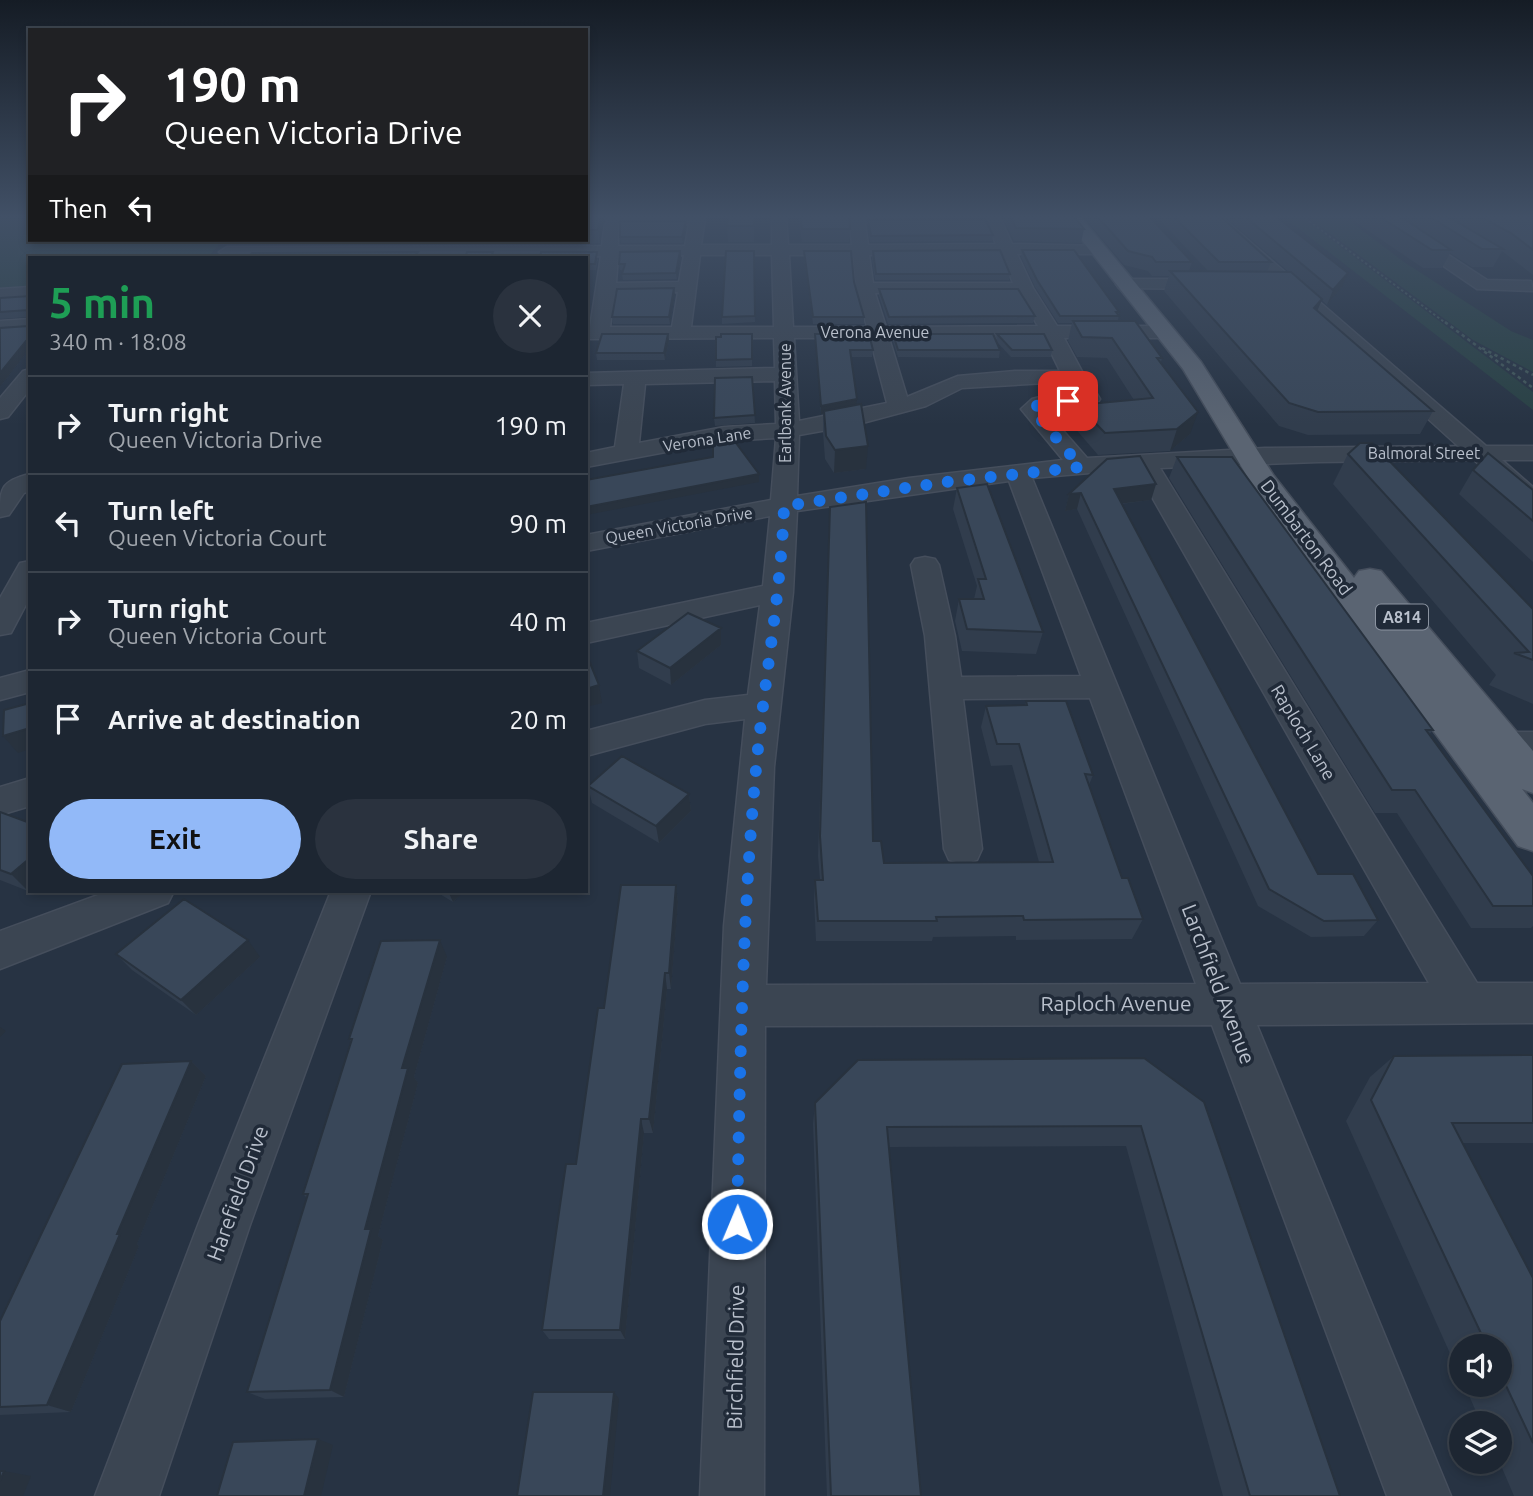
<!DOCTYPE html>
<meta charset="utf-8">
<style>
:root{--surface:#1d2632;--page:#2a323e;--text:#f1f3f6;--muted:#a0a5ac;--line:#3b434d;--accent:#92b9f8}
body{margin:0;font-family:Ubuntu,sans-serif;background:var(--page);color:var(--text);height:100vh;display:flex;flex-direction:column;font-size:26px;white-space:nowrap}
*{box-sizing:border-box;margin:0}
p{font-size:23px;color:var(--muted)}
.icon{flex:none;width:38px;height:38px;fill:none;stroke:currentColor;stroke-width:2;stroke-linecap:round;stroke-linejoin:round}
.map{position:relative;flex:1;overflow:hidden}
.sheet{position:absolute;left:28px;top:256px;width:560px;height:637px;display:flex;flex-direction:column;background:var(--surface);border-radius:0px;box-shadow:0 4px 10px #0003,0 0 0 2px var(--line)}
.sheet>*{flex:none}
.hud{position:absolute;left:28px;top:28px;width:560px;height:214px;border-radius:0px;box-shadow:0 4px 10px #0003,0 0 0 2px var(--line);background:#202124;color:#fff;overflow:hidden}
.controls{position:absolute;left:1449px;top:1334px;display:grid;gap:14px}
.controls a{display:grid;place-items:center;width:63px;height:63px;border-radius:50%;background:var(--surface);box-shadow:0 4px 10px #0003,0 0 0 2px var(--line);font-size:35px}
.pin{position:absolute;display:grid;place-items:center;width:60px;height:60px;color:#fff;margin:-30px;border-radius:14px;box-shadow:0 4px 10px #0006}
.me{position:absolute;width:77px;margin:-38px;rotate:1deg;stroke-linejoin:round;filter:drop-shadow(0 0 5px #0008)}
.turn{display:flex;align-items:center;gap:24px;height:147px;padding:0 21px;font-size:32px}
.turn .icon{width:91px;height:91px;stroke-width:2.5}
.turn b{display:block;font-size:49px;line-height:60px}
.then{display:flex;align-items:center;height:66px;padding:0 21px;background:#0003;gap:14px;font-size:26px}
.round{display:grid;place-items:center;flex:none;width:74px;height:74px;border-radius:37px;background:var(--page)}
.summary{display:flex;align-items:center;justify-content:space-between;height:119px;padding:0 21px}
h1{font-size:42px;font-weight:600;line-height:52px;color:#1e9e55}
.primary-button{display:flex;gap:14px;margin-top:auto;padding:14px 21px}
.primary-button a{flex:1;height:80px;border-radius:42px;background:var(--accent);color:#111;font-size:28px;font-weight:600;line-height:80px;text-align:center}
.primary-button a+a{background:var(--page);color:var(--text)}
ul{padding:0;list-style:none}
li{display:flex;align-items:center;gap:21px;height:98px;padding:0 21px;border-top:2px solid var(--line)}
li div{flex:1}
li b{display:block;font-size:26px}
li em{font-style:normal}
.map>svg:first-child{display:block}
.green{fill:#294144}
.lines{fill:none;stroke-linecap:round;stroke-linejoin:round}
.minor-casing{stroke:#454e5c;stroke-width:3}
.major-casing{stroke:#454e5c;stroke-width:3}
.path-far1{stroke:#43595b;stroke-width:2;stroke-dasharray:2.5 2.5;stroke-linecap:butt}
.path{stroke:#43595b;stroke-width:2.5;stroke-dasharray:3.5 3.5;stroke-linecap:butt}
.minor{fill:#3b4552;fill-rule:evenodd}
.major{fill:#5a6472;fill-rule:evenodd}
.wall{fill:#313d4d}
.shaded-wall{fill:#28323e}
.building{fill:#394759;stroke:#28323e;stroke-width:2}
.route{stroke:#1a73e8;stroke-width:12;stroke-dasharray:0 21.6}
.labels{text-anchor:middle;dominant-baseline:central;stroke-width:7;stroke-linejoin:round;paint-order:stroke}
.far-street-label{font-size:16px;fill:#b9c0cc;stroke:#202a38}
.shield{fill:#202a38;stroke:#8b93a0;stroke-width:2}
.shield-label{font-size:16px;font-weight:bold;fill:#b9c0cc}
.street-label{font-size:18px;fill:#b9c0cc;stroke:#202a38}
.near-street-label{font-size:21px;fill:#b9c0cc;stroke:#202a38}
</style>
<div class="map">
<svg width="1533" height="1496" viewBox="0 0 1533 1496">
<rect width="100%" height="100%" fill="#273343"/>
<path class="green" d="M0 215H30V240H223L208 257H30V291L0 293Z
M1281 215H1299L1533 392V410Z
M1305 215H1342L1404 262 1511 331 1533 340V372L1473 340Z"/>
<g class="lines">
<defs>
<path id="minor" d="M772 215H786L788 245H852L849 215H999L1012 244 1103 246 1105 249 1103 252 1097 254H1017L1033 288 1057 326H1164L1174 332 1164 338H1064L1085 377 1081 381 962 388 926 406 855 425 799 435 797 496 909 478 1063 460 1021 409 1032 399 1040 397 1089 392 1097 394 1100 399 1097 404 1045 410 1087 458 1265 448 1458 446 1203 215H1219L1486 446H1533V460H1502L1533 487V508L1524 505 1474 460 1318 462 1160 468 1477 983H1533V1023L1257 1025 1451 1496H1387L1212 1025 765 1026 764 1496H700L724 926 745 719 705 724 586 756V731L705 700 748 695 760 605 586 643V623L763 586 770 516 586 551V535L771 500 776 438 724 441 586 467V453L615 447 624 384 586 385V373L775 368 774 338 586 339V327H590L601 256 227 257 219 252 227 247 602 246 604 226 608 222 605 219 609 215H701L705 219 701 245H772ZM986 222 996 244 868 245 865 223ZM618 224H689L685 246H618ZM1001 254 1013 283H873L869 255ZM684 255 679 282 616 283 618 256ZM700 255H772L774 327H691ZM789 255H853L856 288 867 327H793ZM678 292 672 327H610L615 293ZM875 293H1018L1038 326 886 327ZM794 338H870L887 403 799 421ZM889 338H1044L1060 371H1015L958 376 907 397ZM775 381 776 424 724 427 639 443 645 384ZM1136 469 1429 983 1240 984 1032 478ZM1009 481 1081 676 961 677 955 636 939 565 935 559 925 557 915 559 911 565 925 636 944 849 949 860 963 864 977 860 982 849 963 699 1090 698 1196 984 766 985 774 767 793 592 797 511Z
M1369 215H1387L1487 280 1531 281 1533 291 1477 289Z
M1125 279H1214L1223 284 1214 289 1119 288 1116 284Z
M30 287V297L0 299V289Z
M30 319V331L0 333V321Z
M30 369V389L8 417 0 419V398L23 371Z
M30 474V491L24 493 9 515 0 517C0 489 0 481 30 474Z
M30 561V597L11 633 0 635V598L20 563Z
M30 670V692L0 700V678Z
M1479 732H1533V756H1479L1467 753 1462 744 1467 735Z
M30 778V806L0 815V787Z
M109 891H174L168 903 0 969V931Z
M331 891H371L250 1225 159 1496H95L198 1225Z"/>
<path id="major" d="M1062 215H1079L1201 362 1274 476 1354 578 1359 571 1370 569 1381 571 1533 751V793L1522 789 1533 803V851L1518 846 1253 486 1183 369Z"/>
</defs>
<use href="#minor" class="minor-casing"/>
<use href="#major" class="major-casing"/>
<path class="path-far1" d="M1301 215 1447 324"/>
<path class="path" d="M1445 322 1533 388
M1482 348 1533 375"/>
<use href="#minor" class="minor"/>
<use href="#major" class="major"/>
</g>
<path class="wall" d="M586 215 604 218V222L600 243 545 244V240H586Z
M798 215H849L850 229 849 242H802Z
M1001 215H1073L1084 229 1081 243 1014 241Z
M1082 215H1148L1192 262 1189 271 1209 272 1155 215H1219L1271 262 1267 272H1289L1223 215H1274L1342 287 1327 305 1322 300 1317 311 1433 411 1420 434 1308 435 1279 426 1164 291 1169 276H1152L1148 271 1124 265Z
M1345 215H1533V275L1502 251 1493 267H1472L1450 253 1442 268H1423Z
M868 220 993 235 992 241 870 242 868 226Z
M686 221V227L683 243H621L620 237Z
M727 226H754V242H728Z
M263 240H435L432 244H264Z
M474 240H500L499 244H475Z
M1022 250 1119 312 1118 321 1162 358 1161 362 1190 434 1170 451 1098 455 1073 426 1078 405 1134 400 1107 358 1077 357 1068 341 1072 323H1058L1035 287 1021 257Z
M680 251 681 258 677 279 623 280 622 274 623 270H620L619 264Z
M754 251 755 322 722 324V317Z
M804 251 854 282 864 317V324H813L804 258Z
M873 251 1010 274 1009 280H875L872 258Z
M586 257 598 259 596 270H586Z
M879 289 1035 316 1033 323 888 324 879 296Z
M675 295 670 324H613L612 317Z
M30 296V348L0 387V327L28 326V317L0 319V298Z
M668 334 669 341 665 360H597L596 353Z
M752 334V366L716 367V337Z
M815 334 873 350 872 357H851L856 405 866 469 834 473 825 459 823 433V413L821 414Z
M893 334 996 341 997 334 1052 350 1051 357H1011L996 341 1000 350 999 358 898 357 893 341Z
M752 377 755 423 715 426 714 418Z
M1348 454 1533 609V704L1489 685 1496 675 1333 484Z
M1177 457 1433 730 1429 735 1533 876V926L1531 928H1471L1397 813H1375L1169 478Z
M1473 470 1533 490V562L1459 494Z
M1156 484 1151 500 1121 504 1318 874 1378 920 1364 936 1311 937 1258 906 1077 509 1065 511 1069 494Z
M957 488 1043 632 1036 654 962 651 955 621 959 599H974L977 586 953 509Z
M830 507 873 841 884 863 1039 862 1012 765 991 766 981 727 986 706 1025 705 1026 701 1093 775 1089 785 1122 878 1143 919 1132 939 1016 940V936L933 937 932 941H816L814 900 815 880H820L818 856Z
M721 628V645L671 685 639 668 637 651Z
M588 786 689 794 691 811 659 843 592 803Z
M0 812 28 891 0 880Z
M676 885 678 902 671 989H667L653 1133H644L625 1339H549L542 1330 576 1164 604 1008Z
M435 891H465L453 902Z
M116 954 260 957 196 1015 132 970Z
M447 957 414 1077 418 1083 378 1236 383 1240 344 1397 265 1399 247 1392 307 1198 303 1194 351 1042 349 1039Z
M1533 1055V1143H1462L1533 1278V1496H1514L1499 1461H1500V1423H1481L1464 1384H1500V1346H1461V1378L1346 1121 1370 1077 1394 1056Z
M1144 1058 1340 1496H1223L1126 1146 889 1147 921 1496H827L813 1124 815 1103Z
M191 1061 206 1076 137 1244 139 1246 71 1412 0 1415V1321Z"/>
<path class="shaded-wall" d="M601 215H606L604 218V222L600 243 598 230Z
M686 221V227L683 243 682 237Z
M680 251 681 258 677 279 676 273Z
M1348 273 1342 287 1327 305 1333 290Z
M674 288 675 295 670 324 669 317Z
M1322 299 1314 319V308Z
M668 334 669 341 665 360 664 353Z
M26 341 30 348 0 387V373Z
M857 399 856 407 821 414V406Z
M1198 412 1190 434 1170 451 1177 429Z
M868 446 866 469 834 473 835 450Z
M759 474V482L586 515V507Z
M1156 484 1151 500 1109 505 1114 489Z
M1081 493 1077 509 1065 511 1069 494Z
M721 628V645L671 685 670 668Z
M599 685 602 703 586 707V689Z
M30 728V749L18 753 3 736Z
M689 794 691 811 659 843 656 826Z
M30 858V889L28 891 11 874Z
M676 885 678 902 671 989 669 973Z
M448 891H465L453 902Z
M248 940 260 957 196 1015 181 1000Z
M440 940 447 957 414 1077 418 1083 378 1236 383 1240 344 1397 330 1390 365 1229 402 1068Z
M665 973 667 989 653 1133 649 1119Z
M0 1027 6 1031 0 1037Z
M191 1061 206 1076 137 1244 139 1246 71 1412 47 1405 117 1234Z
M641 1119 644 1133 625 1339 620 1330Z
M614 1392 619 1399 610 1496H603Z
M318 1439 333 1445 321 1496H304Z
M4 1471 31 1476 23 1496H0V1481Z"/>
<path class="building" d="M586 215H601L598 230H586Z
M728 215H754V226H727Z
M800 215H849L850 229H802Z
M1010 215H1073L1084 229 1016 228Z
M1096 215H1148L1192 262H1156L1152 257 1128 251Z
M1172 215H1219L1271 262H1219Z
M1243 215H1274L1348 273 1333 290Z
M1377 215H1398L1451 250H1432Z
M1427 215H1445L1503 249H1482Z
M1477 215H1533V250L1511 233Z
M985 219 993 235 871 236 868 220Z
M620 221H686L682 237H620Z
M1000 250 1010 274H876L873 251Z
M1022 250H1074L1119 312H1116L1119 316H1060L1037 280Z
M680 251 676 273 622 274 625 264H619L620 252Z
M726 251H754L755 316 722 317Z
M804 251H851L854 282 864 317H813Z
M418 252 414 257H249L252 253Z
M467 252H493L491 257H465Z
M541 252H597L595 264H586V257H540Z
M1170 271 1291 272 1322 299 1314 308 1433 411 1318 412 1289 403Z
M674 288 669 317H612L617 289Z
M879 289H1018L1035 316 889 317Z
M30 296V341H26L0 373V328L28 326V310L0 312V298Z
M1073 321H1135L1162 358H1157L1198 412 1177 429 1105 433 1078 405 1153 398 1112 338 1082 337Z
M602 334H668L664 353H596Z
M721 334H752V359L716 360V337H721Z
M815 334H869L873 350H850L857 399 821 406Z
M893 334H993L1000 350H898Z
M997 334H1044L1052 350H1012Z
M752 377 755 415 714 418 715 378Z
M861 404 868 446 835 450 826 436 824 411Z
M730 435 759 474 586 507V480L713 457V438Z
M1360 443H1372L1533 609V660L1514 653 1529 652 1348 454Z
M1488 453 1533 490V521L1473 470Z
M1140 456 1156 484 1114 489 1318 874H1353L1378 920 1324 921 1269 889 1081 493 1069 494 1107 459Z
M1177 457H1232L1433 730H1426L1533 876V906H1493L1415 790H1392Z
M987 484 1043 632 967 629 959 599H984L978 579H986L957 488Z
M866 502 873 841H881L884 863 1053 862 1019 744H997L986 706 1027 705 1026 701H1066L1093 775 1085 774 1122 878H1128L1143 919 1024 920 1023 916 936 917 937 921H818L815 880H823L820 836 830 507Z
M688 613 721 628 670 668 637 651Z
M588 658 599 685 586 689V659Z
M30 703V728L3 736 4 710Z
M622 756 689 794 656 826 588 786Z
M0 812 30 823V858L11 874 0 870Z
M621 885H676L669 973H665L649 1119H641L620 1330H542L566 1164H576L598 1008H604Z
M184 899 248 940 181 1000 116 954Z
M440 940 402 1068H408L365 1229H371L330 1390 247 1392 308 1194H303L352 1039H349L381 941Z
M1533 1055V1123H1452L1533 1278V1443L1500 1373V1346H1487L1371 1100 1394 1056Z
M1144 1058 1204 1102 1340 1496H1250L1141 1126 887 1127 921 1496H831L815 1103 858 1060Z
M191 1061 117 1234H120L47 1405 0 1407V1321L122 1064Z
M533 1392H614L603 1496H517Z
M318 1439 304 1496H217L233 1442Z
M0 1471H4L0 1481Z"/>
<linearGradient id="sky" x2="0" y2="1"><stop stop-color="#151c25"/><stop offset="0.51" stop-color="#415066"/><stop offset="1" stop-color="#415066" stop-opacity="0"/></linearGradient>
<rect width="1533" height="425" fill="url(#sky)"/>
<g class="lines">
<path class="route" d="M737 1224C740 1072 742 920 756 769 764 681 781 595 784 506L946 482 1081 467 1032 409 1040 404 1068 401"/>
</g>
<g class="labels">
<g class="far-street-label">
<text x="875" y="332">Verona Avenue</text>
<text transform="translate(785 403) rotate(-90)">Earlbank Avenue</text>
<text transform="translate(707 439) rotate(-9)">Verona Lane</text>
<text x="1424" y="453">Balmoral Street</text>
<text transform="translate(679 525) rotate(-10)">Queen Victoria Drive</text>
</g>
<rect class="shield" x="1376" y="604.5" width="52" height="25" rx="5"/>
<g class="shield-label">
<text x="1402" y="617">A814</text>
</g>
<g class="street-label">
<text transform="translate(1307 537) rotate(53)">Dumbarton Road</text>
<text transform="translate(1304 732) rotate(59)">Raploch Lane</text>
</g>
<g class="near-street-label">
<text transform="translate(1219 984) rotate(69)">Larchfield Avenue</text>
<text x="1116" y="1003">Raploch Avenue</text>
<text transform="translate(237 1193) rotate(-70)">Harefield Drive</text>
<text transform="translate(735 1357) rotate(-89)">Birchfield Drive</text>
</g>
</g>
</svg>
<div class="controls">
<a><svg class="icon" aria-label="sound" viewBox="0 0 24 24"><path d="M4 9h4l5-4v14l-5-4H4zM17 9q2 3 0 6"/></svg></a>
<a><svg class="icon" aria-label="layers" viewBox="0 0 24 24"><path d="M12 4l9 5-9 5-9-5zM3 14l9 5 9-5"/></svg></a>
</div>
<div class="pin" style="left:1068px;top:401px;background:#d93025"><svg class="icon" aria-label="arrive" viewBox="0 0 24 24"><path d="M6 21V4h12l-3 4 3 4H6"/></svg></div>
<svg class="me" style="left:737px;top:1224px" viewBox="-20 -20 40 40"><circle r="17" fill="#1a73e8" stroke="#fff" stroke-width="3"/><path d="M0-11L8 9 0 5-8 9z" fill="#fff"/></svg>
<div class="hud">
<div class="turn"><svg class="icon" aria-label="right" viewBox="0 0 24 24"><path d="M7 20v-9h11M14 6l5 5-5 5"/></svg><div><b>190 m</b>Queen Victoria Drive</div></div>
<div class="then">Then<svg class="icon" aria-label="left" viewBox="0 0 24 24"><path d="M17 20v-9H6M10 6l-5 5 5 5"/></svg></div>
</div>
<section class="sheet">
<div class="summary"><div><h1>5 min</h1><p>340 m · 18:08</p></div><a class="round"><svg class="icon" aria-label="close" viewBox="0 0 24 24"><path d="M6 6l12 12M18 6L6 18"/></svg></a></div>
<ul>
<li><svg class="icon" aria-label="right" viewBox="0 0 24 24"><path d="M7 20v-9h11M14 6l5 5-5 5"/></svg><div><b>Turn right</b><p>Queen Victoria Drive</p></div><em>190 m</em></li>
<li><svg class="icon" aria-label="left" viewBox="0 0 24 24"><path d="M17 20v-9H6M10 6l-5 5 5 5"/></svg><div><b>Turn left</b><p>Queen Victoria Court</p></div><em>90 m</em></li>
<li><svg class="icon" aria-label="right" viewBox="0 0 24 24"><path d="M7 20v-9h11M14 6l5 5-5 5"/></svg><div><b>Turn right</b><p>Queen Victoria Court</p></div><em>40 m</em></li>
<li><svg class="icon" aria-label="arrive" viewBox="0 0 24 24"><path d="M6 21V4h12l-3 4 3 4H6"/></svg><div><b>Arrive at destination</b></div><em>20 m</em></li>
</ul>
<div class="primary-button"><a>Exit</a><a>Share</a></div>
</section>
</div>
